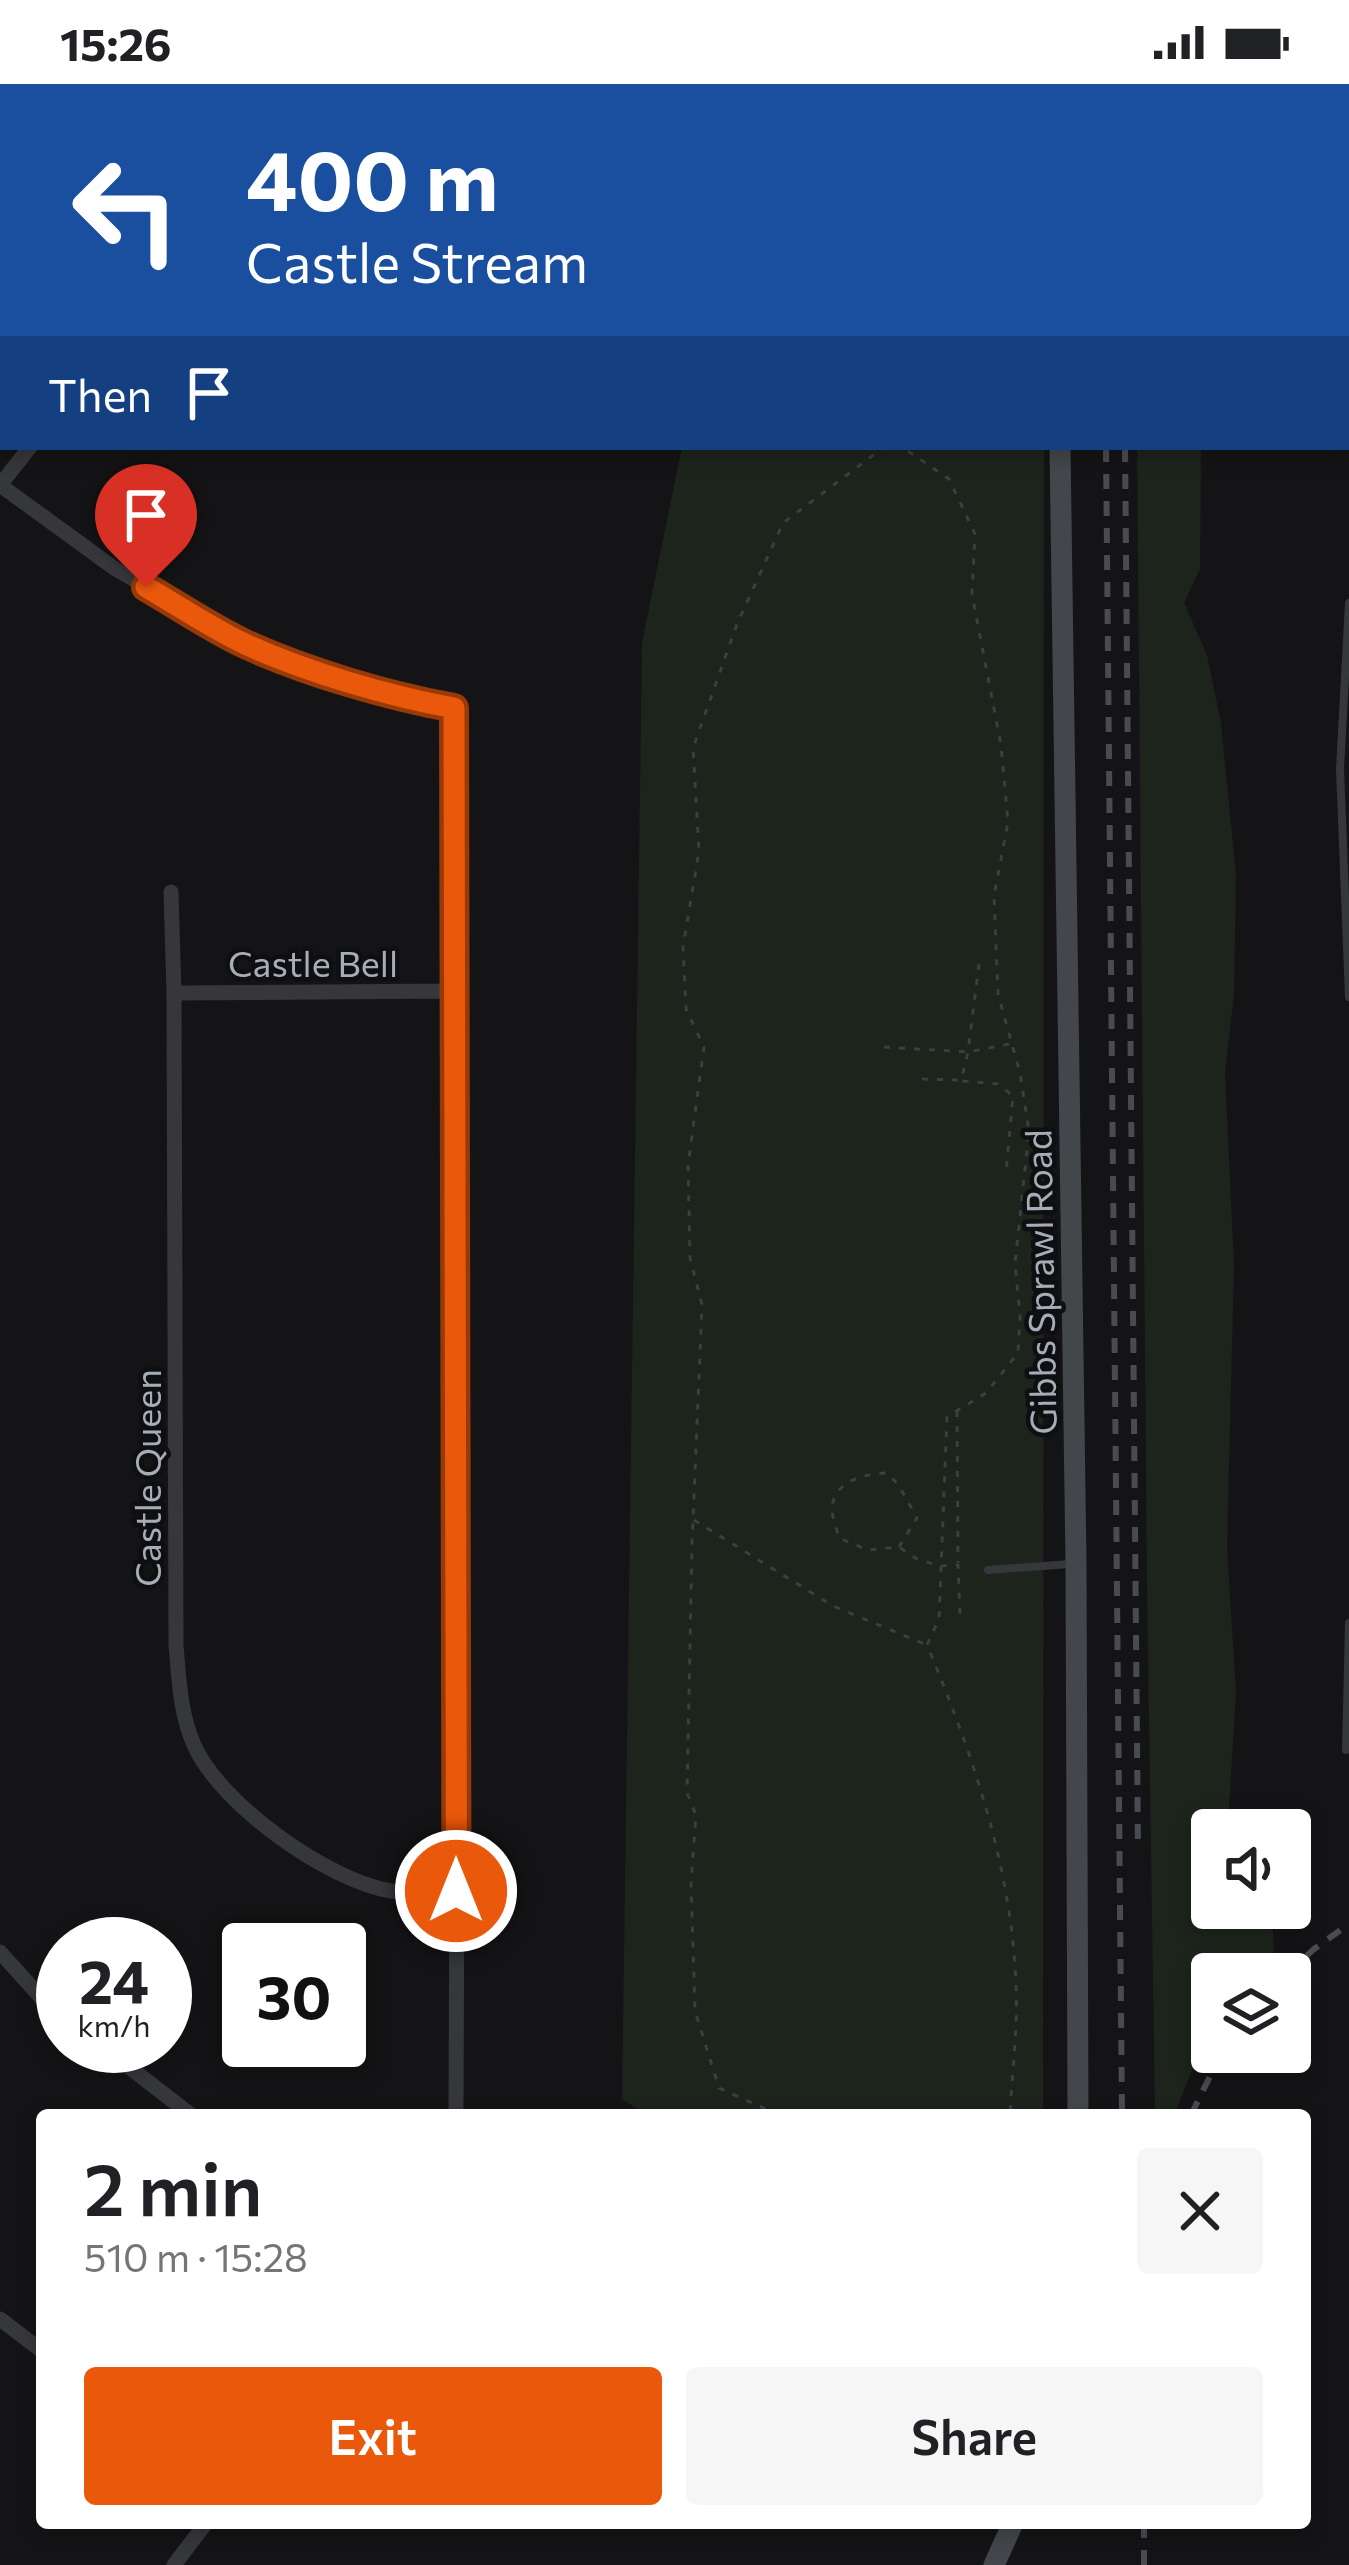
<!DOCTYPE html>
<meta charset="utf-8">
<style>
:root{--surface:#fff;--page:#f6f6f6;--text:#202124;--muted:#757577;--accent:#ea580c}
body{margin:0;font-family:Commissioner,sans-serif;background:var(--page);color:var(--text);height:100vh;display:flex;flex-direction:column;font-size:45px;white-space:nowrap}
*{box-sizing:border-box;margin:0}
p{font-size:39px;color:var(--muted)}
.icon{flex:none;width:66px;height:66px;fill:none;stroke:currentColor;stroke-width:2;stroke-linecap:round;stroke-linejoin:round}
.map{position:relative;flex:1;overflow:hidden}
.panel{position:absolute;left:36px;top:2025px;width:1275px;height:420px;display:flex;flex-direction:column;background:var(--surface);border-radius:12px;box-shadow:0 6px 18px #0003}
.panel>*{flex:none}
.hud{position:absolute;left:0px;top:0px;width:1350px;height:366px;box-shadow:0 6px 18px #0003;background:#1a4fa0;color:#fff;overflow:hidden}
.tools{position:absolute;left:1191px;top:1725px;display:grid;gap:24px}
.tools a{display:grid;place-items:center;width:120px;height:120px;border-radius:12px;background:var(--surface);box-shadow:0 6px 18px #0003;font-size:60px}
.speed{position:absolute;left:36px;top:1833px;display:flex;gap:24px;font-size:60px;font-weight:700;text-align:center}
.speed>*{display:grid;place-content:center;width:156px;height:156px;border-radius:50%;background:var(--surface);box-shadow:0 6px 18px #0003;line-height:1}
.speed small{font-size:30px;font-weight:400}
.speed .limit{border:6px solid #111;border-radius:18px;background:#fff;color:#111}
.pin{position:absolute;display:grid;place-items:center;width:102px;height:102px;color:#fff;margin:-123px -51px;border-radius:50% 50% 50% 0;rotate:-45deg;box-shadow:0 0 12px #0007}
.pin .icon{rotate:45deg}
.me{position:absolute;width:132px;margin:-66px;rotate:0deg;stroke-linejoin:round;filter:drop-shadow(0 0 9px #0008)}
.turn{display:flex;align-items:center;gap:42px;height:252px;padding:0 48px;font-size:54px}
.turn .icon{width:156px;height:156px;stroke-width:2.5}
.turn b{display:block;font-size:84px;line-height:102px}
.then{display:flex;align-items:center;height:114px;padding:0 48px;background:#0003;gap:24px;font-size:45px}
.round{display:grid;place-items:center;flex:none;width:126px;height:126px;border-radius:12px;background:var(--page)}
.overview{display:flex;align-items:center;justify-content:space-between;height:204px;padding:0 48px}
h1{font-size:72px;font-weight:600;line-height:90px}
.button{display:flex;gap:24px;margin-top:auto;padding:24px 48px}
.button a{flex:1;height:138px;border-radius:12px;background:var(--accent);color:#fff;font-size:48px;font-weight:600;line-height:138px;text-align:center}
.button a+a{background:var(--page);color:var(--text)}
.status{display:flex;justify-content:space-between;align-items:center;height:84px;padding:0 60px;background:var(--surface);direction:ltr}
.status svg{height:33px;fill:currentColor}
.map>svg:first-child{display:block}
.green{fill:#1c241c}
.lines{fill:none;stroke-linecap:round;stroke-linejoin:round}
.path{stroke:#3b3e42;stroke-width:3;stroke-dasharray:6 9;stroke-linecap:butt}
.lane{stroke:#35373b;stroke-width:8}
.street{stroke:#35373b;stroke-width:15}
.secondary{stroke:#43464b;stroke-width:21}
.rail{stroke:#484b50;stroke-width:6;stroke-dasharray:15 12;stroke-linecap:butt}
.route-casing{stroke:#983908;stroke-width:30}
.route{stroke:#ea580c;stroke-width:21}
.labels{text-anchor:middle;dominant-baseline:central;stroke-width:9;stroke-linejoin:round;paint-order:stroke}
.street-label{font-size:36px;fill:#a5adb7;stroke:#0f0f11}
</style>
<div class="status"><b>15:26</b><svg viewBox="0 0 49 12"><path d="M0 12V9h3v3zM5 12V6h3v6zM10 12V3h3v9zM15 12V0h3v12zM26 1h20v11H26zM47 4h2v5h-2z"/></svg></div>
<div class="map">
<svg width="1349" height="2481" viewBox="0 0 1349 2481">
<rect width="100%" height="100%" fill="#141416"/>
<path class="green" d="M682 363H1044L1043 2031H647L622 2015 642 558Z
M1137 363H1201L1200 485 1184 519 1207 571 1221 639 1236 791 1234 911 1225 988 1234 1181 1227 1464 1236 1609 1228 1740 1235 1746H1212V1824H1256L1254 1843 1273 1846 1274 1883 1266 1890H1212V1937L1174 2031H1155L1147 1504Z"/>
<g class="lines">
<path class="path" d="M894 363 905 365 949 395 975 450 972 510 1001 661 1008 738 994 812 998 910 1020 989 1029 1047 1015 1179 1020 1232 1018 1269 986 1309 947 1333 939 1535 927 1561C972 1668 1012 1784 1016 1901 1018 1944 1012 1988 1010 2031
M979 880 968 968 961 997 998 1000 1013 1012 1006 1088
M884 963 968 968 1009 960
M922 995 959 996
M957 1327 958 1479
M694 1436 833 1522 927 1561
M899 1463 917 1434 898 1400 886 1389C864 1390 833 1397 832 1425 832 1433 837 1446 839 1454L868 1466 899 1463 917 1475 940 1482 958 1481 960 1531
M779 2031 719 2004 695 1927 691 1798 696 1731 687 1709 692 1460 702 1221 690 1174 688 1081 704 963 686 925 683 863 699 767 693 664 737 540 783 439 884 363"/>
<path class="lane" d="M1347 50H1349
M1347 164H1349
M1349 519 1340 685 1349 913
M988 1486 1070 1480
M1346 1666 1349 1539"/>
<path class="street" d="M302 3 305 0
M0 72 3 73
M0 401 114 484 244 559 405 615 454 624 451 907 458 1493 456 2031
M0 401 30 363
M171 808 174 909 176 1561C179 1596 180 1629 194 1661 220 1720 328 1797 391 1807 412 1810 435 1807 456 1807
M174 909 451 907
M0 1868 46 1919 63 1932
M102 1962 191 2031
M0 2235 42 2267
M174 2481 206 2439"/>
<path class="secondary" d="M1057 0V3
M1060 363 1076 1479 1078 2031
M994 2481 1013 2439"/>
<path class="rail" d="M1102 0V3
M1121 0V3
M1106 363 1122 2031
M1125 363 1138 1767
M1287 1890 1314 1865 1349 1840
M1191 2031 1222 1968
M1144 2439V2481"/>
</g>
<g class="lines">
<defs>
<path id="route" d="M146 503C179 522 211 544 245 560 306 588 388 612 454 624 451 1019 459 1413 456 1807"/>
</defs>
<use href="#route" class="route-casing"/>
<use href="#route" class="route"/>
</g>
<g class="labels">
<g class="street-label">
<text x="313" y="878">Castle Bell</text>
<text transform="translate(1039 1198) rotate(-91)">Gibbs Sprawl Road</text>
<text transform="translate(146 1394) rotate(-90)">Castle Queen</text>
</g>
</g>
</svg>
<div class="tools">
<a><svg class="icon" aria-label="sound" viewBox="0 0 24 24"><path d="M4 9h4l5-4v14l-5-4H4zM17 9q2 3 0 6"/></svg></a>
<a><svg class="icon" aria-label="layers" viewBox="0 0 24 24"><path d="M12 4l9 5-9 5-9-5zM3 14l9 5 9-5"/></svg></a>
</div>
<div class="speed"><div>24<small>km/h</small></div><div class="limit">30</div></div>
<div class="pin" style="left:146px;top:503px;background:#d93025"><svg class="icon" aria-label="arrive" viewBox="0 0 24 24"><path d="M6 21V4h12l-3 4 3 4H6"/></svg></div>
<svg class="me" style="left:456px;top:1807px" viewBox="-20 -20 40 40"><circle r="17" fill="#ea580c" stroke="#fff" stroke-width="3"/><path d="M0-11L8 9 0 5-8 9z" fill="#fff"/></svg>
<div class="hud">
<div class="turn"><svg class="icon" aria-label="left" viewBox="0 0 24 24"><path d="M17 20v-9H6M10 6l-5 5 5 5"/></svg><div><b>400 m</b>Castle Stream</div></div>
<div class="then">Then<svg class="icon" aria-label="arrive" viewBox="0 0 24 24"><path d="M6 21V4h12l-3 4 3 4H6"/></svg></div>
</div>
<section class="panel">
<div class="overview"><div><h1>2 min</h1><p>510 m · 15:28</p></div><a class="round"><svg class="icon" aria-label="close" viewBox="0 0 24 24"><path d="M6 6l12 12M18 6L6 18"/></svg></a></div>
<div class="button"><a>Exit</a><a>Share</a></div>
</section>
</div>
